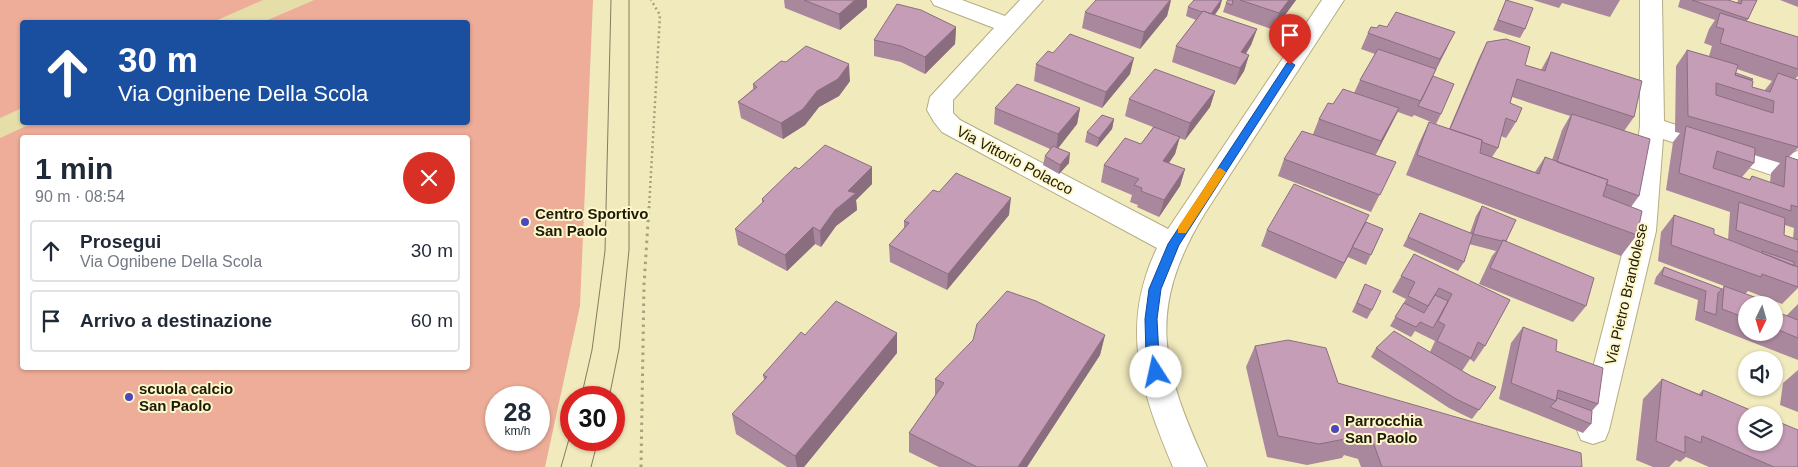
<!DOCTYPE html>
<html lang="it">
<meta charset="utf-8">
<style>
:root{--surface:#fff;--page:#f2f2f3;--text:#1f2937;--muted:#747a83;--line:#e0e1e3}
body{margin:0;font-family:Helvetica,sans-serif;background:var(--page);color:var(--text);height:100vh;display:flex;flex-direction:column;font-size:19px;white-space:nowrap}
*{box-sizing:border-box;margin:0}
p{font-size:16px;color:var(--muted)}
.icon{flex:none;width:28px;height:28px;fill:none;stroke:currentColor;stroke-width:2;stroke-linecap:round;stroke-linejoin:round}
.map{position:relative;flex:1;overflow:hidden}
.details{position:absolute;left:20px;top:135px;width:450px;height:235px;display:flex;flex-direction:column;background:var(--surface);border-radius:5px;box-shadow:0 1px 4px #0004}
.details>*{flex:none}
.banner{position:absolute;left:20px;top:20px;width:450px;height:105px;border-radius:5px;box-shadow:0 1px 4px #0004;background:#1a4fa0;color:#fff;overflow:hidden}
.needle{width:32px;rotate:185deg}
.fabs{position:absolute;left:1738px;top:296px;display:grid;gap:10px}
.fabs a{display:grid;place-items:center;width:45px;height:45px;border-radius:50%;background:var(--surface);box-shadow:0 1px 4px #0004;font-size:25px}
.speed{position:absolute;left:485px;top:386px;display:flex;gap:10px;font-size:25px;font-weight:700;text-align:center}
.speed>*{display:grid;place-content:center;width:65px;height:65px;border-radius:50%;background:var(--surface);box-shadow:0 1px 4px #0004;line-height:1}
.speed small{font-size:12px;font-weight:400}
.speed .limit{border:8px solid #d22;background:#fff;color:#111}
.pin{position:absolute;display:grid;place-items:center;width:42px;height:42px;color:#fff;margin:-51px -21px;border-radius:50% 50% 50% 0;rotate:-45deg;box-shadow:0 0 5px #0007}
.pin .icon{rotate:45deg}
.me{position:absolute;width:55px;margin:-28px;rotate:350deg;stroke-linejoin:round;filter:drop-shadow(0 0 4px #0008)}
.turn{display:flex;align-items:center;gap:18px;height:105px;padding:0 15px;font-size:22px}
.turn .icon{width:65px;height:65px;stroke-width:2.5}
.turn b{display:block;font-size:35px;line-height:42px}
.round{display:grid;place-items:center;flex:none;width:52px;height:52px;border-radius:26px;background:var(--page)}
.head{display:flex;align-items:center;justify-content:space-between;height:85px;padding:0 15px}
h1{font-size:30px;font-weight:600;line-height:38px}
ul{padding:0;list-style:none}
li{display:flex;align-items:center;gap:15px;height:62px;margin:0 10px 8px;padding:0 5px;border:2px solid var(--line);border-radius:5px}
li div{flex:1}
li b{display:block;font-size:19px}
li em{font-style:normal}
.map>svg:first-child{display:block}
.built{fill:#e6dea9}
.green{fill:#edad98;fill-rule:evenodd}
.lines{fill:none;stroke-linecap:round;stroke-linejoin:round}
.minor-casing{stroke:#b5ad82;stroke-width:2}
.path-far1{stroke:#a7a17e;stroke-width:2.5;stroke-dasharray:2 3;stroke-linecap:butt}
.path{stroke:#a7a17e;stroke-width:3;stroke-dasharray:2.5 4.5;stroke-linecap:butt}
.minor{fill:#fff;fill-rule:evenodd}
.tram{stroke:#827d5f;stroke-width:1}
.wall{fill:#a9879d;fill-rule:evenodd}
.shaded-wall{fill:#8a6e7f}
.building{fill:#c59db6;stroke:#8a6e7f;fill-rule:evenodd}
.route{fill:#1a73e8;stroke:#114b97}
.slow{fill:#f59e0b}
.poi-dot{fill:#4d46bc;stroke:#fef7ca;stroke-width:2}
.labels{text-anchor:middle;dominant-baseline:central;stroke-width:4;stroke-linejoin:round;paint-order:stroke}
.street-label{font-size:15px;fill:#1e1b0a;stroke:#fef7ca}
.poi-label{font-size:15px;font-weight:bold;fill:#1e1b0a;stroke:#fef7ca;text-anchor:start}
</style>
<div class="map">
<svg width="1798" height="467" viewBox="0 0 1798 467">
<rect width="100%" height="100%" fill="#f1eabd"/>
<path class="built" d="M0 0H314L263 22H22V122L35 123 0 138Z"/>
<path class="green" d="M0 0H263L213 22H22V108L0 118Z
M314 0H593L580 306 545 467H0V138L35 122H468V22H263ZM22 138H468V368H22ZM496 398H539V440H496Z"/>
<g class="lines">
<defs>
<path id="minor" d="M931 0H962L1005 16 1020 0H1043L953 100V113L960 120 1168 229 1322 0H1344L1205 213C1145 311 1162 368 1207 467H1173C1141 391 1119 327 1157 248L942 132 934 122 927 110 930 97 994 28 934 5Z
M1640 0H1662L1664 121 1785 161 1789 154 1798 151V181L1793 182 1784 179 1663 139 1656 231 1609 430 1605 440 1593 444 1581 440 1577 430 1628 231 1640 126Z"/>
</defs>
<use href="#minor" class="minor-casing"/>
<path class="path-far1" d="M649 208 660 15 651 0"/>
<path class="path" d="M641 467 644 285 649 207"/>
<use href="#minor" class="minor"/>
<path class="tram" d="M581 398 592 350 605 251 611 0
M609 398 619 349 629 250V0
M561 467 571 432
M591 467 598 440"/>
</g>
<path class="wall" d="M784 0H867V7L840 30 785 8Z
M1171 0 1167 16 1140 49 1082 28 1085 12Z
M1228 0H1296L1274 30 1223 12 1226 3Z
M1506 0 1525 29 1520 38 1493 30Z
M1533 0H1620L1610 17 1562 3 1559 8Z
M1680 0H1728L1737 3 1738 0H1757L1747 21 1798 37V76L1795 79 1798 80V148L1789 157 1798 160V288L1782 304 1748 291 1745 294 1658 261 1661 232 1674 215 1714 234 1760 252H1761L1728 240 1730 212 1666 190 1673 142 1680 133 1675 132 1676 66 1687 50 1709 56 1712 46 1704 43 1709 29 1715 20 1678 7ZM1737 69 1772 81 1764 91 1752 87 1736 73ZM1754 155 1780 163 1771 173 1770 183 1752 176 1749 180 1742 177 1754 163ZM1785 225 1794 228 1793 238 1784 235Z
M1780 0H1798V7Z
M1188 7H1220L1215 15 1257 29 1251 45 1246 54 1249 55 1244 71 1235 85 1172 62 1176 46 1196 20 1186 16Z
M956 27 955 44 925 74 901 62 874 56V40Z
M1368 33 1447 48 1433 76 1441 114 1436 124 1414 115 1412 117 1398 112 1375 155 1396 162 1371 212 1278 176 1284 159 1313 134 1319 119 1333 104 1354 93 1360 80 1375 54 1361 49Z
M1487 42 1525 65 1541 70 1551 52 1634 117 1624 131 1639 196 1631 207 1637 235 1621 256 1406 175 1419 143 1429 122 1449 129 1479 58ZM1512 97 1570 116 1562 130 1552 160 1545 157 1535 172 1492 157 1498 148 1501 136 1506 138 1516 122 1510 103Z
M1036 64 1130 74 1102 108 1034 81Z
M850 81 839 96 819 107 805 125 783 139 741 118 738 102 753 89V84Z
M1215 91 1210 107 1185 140 1179 138 1175 154 1169 163 1185 169 1180 186 1159 217 1137 207 1138 205 1130 202 1132 195 1101 182 1104 165 1141 144 1153 127 1125 116 1129 99Z
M995 108H1080L1077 124 1058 148 1069 163 1059 174 1043 165 1045 156 1050 149 994 124Z
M1114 119 1112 129 1097 147 1085 142 1087 132Z
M872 167V184L856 200 857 210 836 226 821 247 815 244 787 271 738 245 735 229 762 203V199L799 169Z
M939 192 1009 215 947 290 890 262 889 245 904 228V221Z
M1482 206 1506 241 1586 306 1573 322 1479 284 1492 256 1496 251 1469 244 1464 262 1458 271 1403 246 1420 213 1470 233 1476 216Z
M1366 222 1383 229 1366 265 1348 257 1336 279 1261 246 1267 230Z
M1414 254 1510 300 1485 346 1474 362 1470 359 1462 371 1471 376 1496 387 1472 419 1449 408 1371 357 1376 348 1430 352 1435 341 1415 331 1411 337 1390 326 1406 299 1392 292Z
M1664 267 1722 289 1724 286 1746 305V332H1774V311L1786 316 1798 304V360L1695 320 1698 300 1654 284 1656 277Z
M1365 284 1372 310 1367 319 1352 312Z
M1523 327 1556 351 1598 404 1592 411 1591 424 1583 433 1499 399 1511 343Z
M897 333V353L804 467H787L736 434 732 414 764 380 763 375 805 335Z
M1105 335 1100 355 1027 467H939L909 452V433L935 397V379Z
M1255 346 1338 383 1582 467H1361L1358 459 1344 455 1342 458 1307 465 1267 457 1246 367Z
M1798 370V412L1780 405 1783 383Z
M1662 379 1699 394 1703 390 1798 467H1709L1686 457 1680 462 1676 460 1669 467H1653L1636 460 1643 399Z"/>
<path class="shaded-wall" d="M855 0H867V7L840 30 839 14Z
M1171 0 1167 16 1140 49 1144 32Z
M1221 0H1222L1220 7 1208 24 1210 15Z
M1289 0H1296L1274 30 1279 13Z
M956 27 955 44 925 74V57Z
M1257 29 1251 45 1236 68 1241 52Z
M1455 32 1447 48 1432 75 1440 59Z
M1249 55 1244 71 1235 85 1240 68Z
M1134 58 1130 74 1102 108 1106 92Z
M849 64 850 81 839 96 819 107 805 125 783 139 781 123Z
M1215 91 1210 107 1185 140 1190 123Z
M1080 108 1077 124 1056 151 1058 134Z
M1399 108 1391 125 1374 158 1381 141Z
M1114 119 1112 129 1097 147 1099 138Z
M1180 137 1175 154 1159 177 1163 161Z
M1070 153 1069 163 1059 174 1060 165Z
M872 167V184L856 200 857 210 836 226 821 247 820 231 848 191Z
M1185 169 1180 186 1159 217 1164 200Z
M1011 198 1009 215 947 290 948 274Z
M813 227 815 244 787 271 785 255Z
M1361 232 1336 279 1344 263Z
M897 333V353L804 467H797L795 456Z
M1105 335 1100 355 1027 467H1018Z"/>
<path class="building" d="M804 0H855L839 14Z
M1096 0H1170L1144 32 1085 12Z
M1194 0H1221L1211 14 1203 11 1202 12 1188 7Z
M1228 0H1233L1232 5 1226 3Z
M1240 0H1289L1279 13Z
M1506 0 1533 8 1525 29 1498 20Z
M1692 0H1728L1741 4 1742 0H1757L1748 19Z
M897 4 921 10 956 27 925 57 901 46 874 40Z
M1203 11 1257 29 1241 52 1249 55 1240 68 1176 46Z
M1396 12 1455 32 1440 59 1368 33 1371 27 1377 28 1379 25 1387 27Z
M1720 13 1798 37V69L1720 43 1724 29 1716 27Z
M1070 34 1134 58 1106 92 1036 64 1048 51 1053 53Z
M1506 39 1530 47 1525 65 1545 71 1551 52 1642 81 1634 117 1517 79 1510 103 1522 108 1516 122 1506 118 1498 148 1482 142V140L1450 129 1487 42Z
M806 46 849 64 838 79 817 91 803 109 781 123 738 102 757 87 753 84 781 61 786 62Z
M1378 49 1436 69 1421 101 1360 80Z
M1687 50 1738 65 1735 75 1753 81 1752 87 1770 92 1778 73 1798 80V147L1688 116ZM1716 83 1774 101 1773 113 1716 95Z
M1155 69 1215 91 1190 123 1129 99Z
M1736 73 1753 79 1752 80 1735 75Z
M1433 76 1454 84 1441 114 1418 106Z
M1017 84 1080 108 1058 134 995 108Z
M1343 89 1399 108 1381 141 1319 119 1328 103 1333 104Z
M1572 114 1650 139 1639 196 1606 184 1608 180 1557 162Z
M1102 115 1114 119 1099 138 1087 132Z
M1429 122 1482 140 1480 153 1539 174 1545 157 1608 180 1603 196 1642 211 1637 235 1417 155Z
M1686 126 1755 148 1754 163 1717 151 1713 168 1750 180 1752 176 1784 187 1786 156 1798 160V207L1791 205V211L1679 173Z
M1154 127 1180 137 1163 161 1185 169 1164 200 1141 191 1142 188 1134 185 1139 179 1104 165 1125 138 1141 144Z
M1302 131 1396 162 1380 195 1284 159Z
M825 145 872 167 848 191 856 193 835 210 820 231 813 227 785 255 735 229 764 201 762 199 795 167 799 169Z
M1053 146 1070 153 1060 165 1045 156Z
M956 173 1011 198 948 274 889 245 909 223 904 221 933 190 939 192Z
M1294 184 1369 215 1344 263 1267 230Z
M1739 202 1785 218 1784 235 1798 240V252L1736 230Z
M1482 206 1516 220 1506 241 1503 240 1502 241 1473 234 1464 262 1408 237 1420 213 1473 234Z
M1674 215 1714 229V234L1798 267V287L1762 274 1761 277 1671 245Z
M1366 222 1383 229 1371 255 1352 247Z
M1503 240 1594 278 1586 306 1490 268Z
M1762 251 1794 262V266L1762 253Z
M1414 254 1510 300 1485 346 1478 342 1471 358 1437 341 1445 325 1438 321 1452 294 1439 288 1428 306 1408 296 1415 282 1401 276Z
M1664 267 1722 289 1718 293 1716 315 1704 311 1706 291 1662 275Z
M1365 284 1381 291 1372 310 1357 303Z
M1724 286 1768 302 1767 305H1746V318L1722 309Z
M1007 291 1036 301 1105 335 1018 467H977L909 433 944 383 935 379 973 340 977 324Z
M1435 295 1448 301 1433 328 1420 322 1416 327 1395 317 1404 303 1424 313Z
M836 301 897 333 795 456 732 414 767 377 763 375 801 332 805 335Z
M1774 311 1798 320V338L1774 328Z
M1523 327 1557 340 1556 351 1603 368 1598 404 1558 390 1556 401 1511 383Z
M1394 331 1471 376 1496 387 1479 410 1456 399 1376 348Z
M1288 340 1326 348 1338 383 1581 453 1582 467H1382L1372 439 1354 433 1355 437 1319 444 1278 436 1255 346Z
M1662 379 1702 396 1703 390 1762 415H1746V442H1774V420L1798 430V467H1774L1702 436 1701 443 1685 436V453L1656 441Z
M1557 398 1592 411 1591 424 1550 407 1556 401Z"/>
<path class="route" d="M1290 62 1295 65 1179 245 1161 289 1157 319 1159 356 1163 372 1156 377 1152 376 1146 356 1145 319 1149 289 1168 244 1287 63Z"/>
<path class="slow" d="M1220 168 1226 172 1186 233H1178V227L1217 169Z"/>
<g class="poi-dot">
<circle cx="525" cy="222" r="5"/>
<circle cx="129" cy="397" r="5"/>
<circle cx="1335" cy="429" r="5"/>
</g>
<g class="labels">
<g class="street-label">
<text transform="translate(1015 160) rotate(28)">Via Vittorio Polacco</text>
<text transform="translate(1626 294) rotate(-77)">Via Pietro Brandolese</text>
</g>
<g class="poi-label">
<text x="535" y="213">Centro Sportivo<tspan x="535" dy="17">San Paolo</tspan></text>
<text x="139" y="388">scuola calcio<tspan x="139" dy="17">San Paolo</tspan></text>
<text x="1345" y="420">Parrocchia<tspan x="1345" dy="17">San Paolo</tspan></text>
</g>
</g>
</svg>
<div class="fabs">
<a><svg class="needle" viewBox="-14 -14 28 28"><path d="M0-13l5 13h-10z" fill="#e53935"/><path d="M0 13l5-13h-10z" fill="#747a83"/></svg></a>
<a><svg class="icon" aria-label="sound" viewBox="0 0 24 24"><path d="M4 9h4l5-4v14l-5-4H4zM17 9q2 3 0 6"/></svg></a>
<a><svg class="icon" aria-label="layers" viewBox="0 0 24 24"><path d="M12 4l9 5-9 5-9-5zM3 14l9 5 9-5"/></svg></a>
</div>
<div class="speed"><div>28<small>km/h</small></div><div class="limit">30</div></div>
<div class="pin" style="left:1290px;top:65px;background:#d93025"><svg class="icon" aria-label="arrive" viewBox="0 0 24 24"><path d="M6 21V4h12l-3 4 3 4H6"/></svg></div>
<svg class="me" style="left:1156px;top:372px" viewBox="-20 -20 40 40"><circle r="19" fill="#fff"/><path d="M0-13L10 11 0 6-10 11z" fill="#1a73e8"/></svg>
<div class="banner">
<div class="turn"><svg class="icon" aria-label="ahead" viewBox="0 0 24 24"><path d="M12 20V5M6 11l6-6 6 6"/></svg><div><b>30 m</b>Via Ognibene Della Scola</div></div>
</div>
<section class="details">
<div class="head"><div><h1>1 min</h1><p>90 m · 08:54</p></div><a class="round" style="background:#d93025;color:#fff"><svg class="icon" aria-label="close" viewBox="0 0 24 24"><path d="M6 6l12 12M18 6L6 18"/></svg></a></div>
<ul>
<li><svg class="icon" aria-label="ahead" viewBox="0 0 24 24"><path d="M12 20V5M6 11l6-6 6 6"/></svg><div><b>Prosegui</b><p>Via Ognibene Della Scola</p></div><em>30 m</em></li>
<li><svg class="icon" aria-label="arrive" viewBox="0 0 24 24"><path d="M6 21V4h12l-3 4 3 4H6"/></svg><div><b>Arrivo a destinazione</b></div><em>60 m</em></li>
</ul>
</section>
</div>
